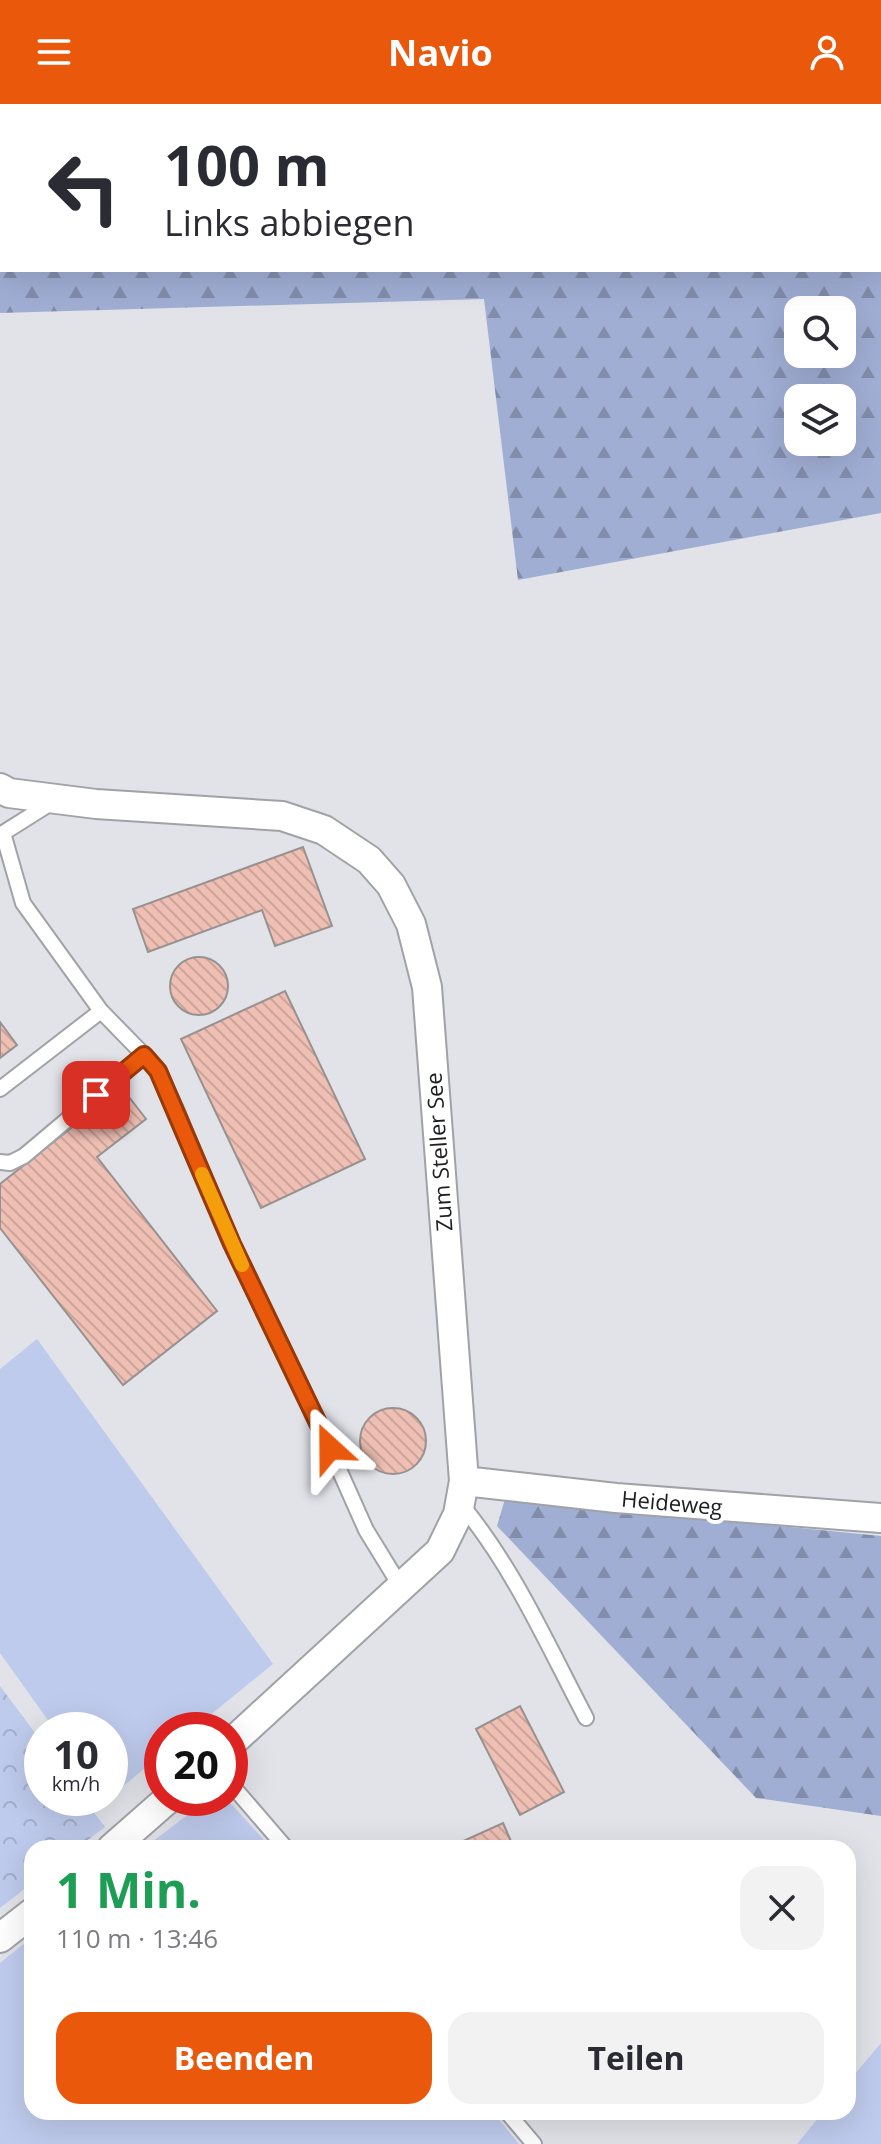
<!DOCTYPE html>
<html lang="de">
<meta charset="utf-8">
<style>
:root{--surface:#fff;--page:#f2f2f3;--text:#2b2b33;--muted:#7c7c81;--accent:#ea580c}
body{margin:0;font-family:"Open Sans",sans-serif;background:var(--page);color:var(--text);height:100vh;display:flex;flex-direction:column;font-size:30px;white-space:nowrap}
*{box-sizing:border-box;margin:0}
p{font-size:26px;color:var(--muted)}
.icon{flex:none;width:44px;height:44px;fill:none;stroke:currentColor;stroke-width:2;stroke-linecap:round;stroke-linejoin:round}
.map{position:relative;flex:1;overflow:hidden}
.drawer{position:absolute;left:24px;top:1736px;width:832px;height:280px;display:flex;flex-direction:column;background:var(--surface);border-radius:24px;box-shadow:0 8px 32px #0002}
.drawer>*{flex:none}
.banner{position:absolute;left:0px;top:0px;width:882px;height:168px;box-shadow:0 8px 32px #0002;background:#fff;color:var(--text);overflow:hidden}
.tools{position:absolute;left:784px;top:192px;display:grid;gap:16px}
.tools a{display:grid;place-items:center;width:72px;height:72px;border-radius:16px;background:var(--surface);box-shadow:0 8px 32px #0002;font-size:40px}
.speed{position:absolute;left:24px;top:1608px;display:flex;gap:16px;font-size:40px;font-weight:700;text-align:center}
.speed>*{display:grid;place-content:center;width:104px;height:104px;border-radius:50%;background:var(--surface);box-shadow:0 8px 32px #0002;line-height:1}
.speed small{font-size:20px;font-weight:400}
.speed .limit{border:12px solid #d22;background:#fff;color:#111}
.pin{position:absolute;display:grid;place-items:center;width:68px;height:68px;color:#fff;margin:-34px;border-radius:16px;box-shadow:0 4px 12px #0006}
.me{position:absolute;width:88px;margin:-44px;rotate:336deg;stroke-linejoin:round;filter:drop-shadow(0 0 6px #0008)}
.turn{display:flex;align-items:center;gap:28px;height:168px;padding:0 32px;font-size:36px}
.turn .icon{width:104px;height:104px;stroke-width:2.5}
.turn b{display:block;font-size:56px;line-height:68px}
.round{display:grid;place-items:center;flex:none;width:84px;height:84px;border-radius:24px;background:var(--page)}
.summary{display:flex;align-items:center;justify-content:space-between;height:136px;padding:0 32px}
h1{font-size:48px;font-weight:700;line-height:60px;color:#1e9e55}
.button{display:flex;gap:16px;margin-top:auto;padding:16px 32px}
.button a{flex:1;height:92px;border-radius:24px;background:var(--accent);color:#fff;font-size:32px;font-weight:700;line-height:92px;text-align:center}
.button a+a{background:var(--page);color:var(--text)}
header{display:flex;justify-content:space-between;align-items:center;height:104px;padding:0 32px;background:var(--accent);color:#fff;font-size:36px;font-weight:700}
.map>svg:first-child{display:block}
.green{fill:#bfcbed}
.forest{fill:url(#forest-firs);fill-rule:evenodd}
.park{fill:url(#park-crowns)}
.building{fill:url(#building-back-hatch);stroke:#97918f;stroke-width:2}
.lines{fill:none;stroke-linecap:round;stroke-linejoin:round}
.service-casing{stroke:#a0a2a7;stroke-width:18}
.minor-casing{stroke:#a0a2a7;stroke-width:32}
.service{stroke:#fff;stroke-width:14}
.minor{stroke:#fff;stroke-width:28}
.route-casing{stroke:#983908;stroke-width:20}
.route{stroke:#ea580c;stroke-width:14}
.slow{stroke:#f59e0b;stroke-width:14}
.labels{text-anchor:middle;dominant-baseline:central;stroke-width:8;stroke-linejoin:round;paint-order:stroke}
.street-label{font-size:22px;fill:#1d1e20;stroke:#fff}
</style>
<header><svg class="icon" aria-label="menu" viewBox="0 0 24 24"><path d="M4 6h16M4 12h16M4 18h16"/></svg>Navio<svg class="icon" aria-label="person" viewBox="0 0 24 24"><circle cx="12" cy="8" r="4"/><path d="M4 21q1-7 8-7t8 7"/></svg></header>
<div class="map">
<svg width="881" height="2040" viewBox="0 0 881 2040">
<defs>
<pattern id="forest-firs" width="22" height="20" patternUnits="userSpaceOnUse" patternTransform="scale(2)"><rect width="22" height="20" fill="#a0aed4"/><path d="M5 1l3.5 6h-7zM16 11l3.5 6h-7z" fill="#828dac"/></pattern>
<pattern id="park-crowns" width="20" height="18" patternUnits="userSpaceOnUse" patternTransform="scale(2)"><rect width="20" height="18" fill="#bfcbed"/><path d="M2 6a3 3 0 1 1 6 0M12 15a3 3 0 1 1 6 0" fill="none" stroke="#a4aecb"/></pattern>
<pattern id="building-back-hatch" width="6" height="6" patternUnits="userSpaceOnUse" patternTransform="scale(2)"><rect width="6" height="6" fill="#efbfb4"/><path d="M-1 5l2 2M0 0l6 6M5-1l2 2" fill="none" stroke="#cca49a"/></pattern>
</defs>
<rect width="100%" height="100%" fill="#e1e3e9"/>
<path class="green" d="M37 1235 273 1560 192 1626H162V1650L110 1693V1626H55L0 1549V1265Z
M210 1694H226L271 1744H144Z
M32 1833V2008H493L519 2040H0V1859Z
M881 1939V2040H797L823 2008H848V1978Z"/>
<path class="forest" d="M0 0 336 2H2V166H880L881 113V409L518 476 484 195 0 209ZM798 206H842V250H798ZM798 294H842V338H798Z
M505 1395 881 1432V1712L756 1694 497 1422Z"/>
<path class="park" d="M0 1582 42 1638V1694H83L105 1723 77 1744H32V1779L0 1804Z"/>
<path class="building" d="M303 743 332 822 275 842 262 806 148 848 133 805Z
M170 882a29 29 0 1 1 58 0a29 29 0 1 1-58 0Z
M285 887 365 1055 261 1104 181 935Z
M0 918 17 941 0 954Z
M122 984 146 1015 97 1053 217 1207 123 1281 0 1124V1080Z
M360 1337a33 33 0 1 1 66 0a33 33 0 1 1-66 0Z
M520 1602 564 1688 520 1711 476 1625Z
M503 1719 514 1744H448Z"/>
<g class="lines">
<defs>
<path id="service" d="M0 731 54 697
M144 951 158 967 175 1003 232 1140 317 1316 366 1426 401 1483
M0 985 101 907
M0 1058 10 1059 24 1052 144 951 101 907 23 799 3 729
M460 1399C513 1462 548 1542 586 1614
M230 1679 286 1744
M507 2008 534 2040"/>
<path id="minor" d="M0 684 9 689 96 700 282 712 324 726 369 756 391 781 411 820 427 883 464 1377 458 1410 440 1447 230 1640
M464 1377 616 1394 881 1414
M112 1744 169 1694
M0 1834 32 1809"/>
</defs>
<use href="#service" class="service-casing"/>
<use href="#minor" class="minor-casing"/>
<use href="#service" class="service"/>
<use href="#minor" class="minor"/>
</g>
<g class="lines">
<defs>
<path id="route" d="M96 991 144 951 158 967 232 1140 330 1344"/>
</defs>
<use href="#route" class="route-casing"/>
<use href="#route" class="route"/>
<path class="slow" d="M202 1070 242 1161"/>
</g>
<g class="labels">
<g class="street-label">
<text transform="translate(438 1048) rotate(-94)">Zum Steller See</text>
<text transform="translate(672 1398) rotate(5)">Heideweg</text>
</g>
</g>
</svg>
<div class="tools">
<a><svg class="icon" aria-label="search" viewBox="0 0 24 24"><circle cx="10" cy="10" r="6"/><path d="M15 15l6 6"/></svg></a>
<a><svg class="icon" aria-label="layers" viewBox="0 0 24 24"><path d="M12 4l9 5-9 5-9-5zM3 14l9 5 9-5"/></svg></a>
</div>
<div class="speed"><div>10<small>km/h</small></div><div class="limit">20</div></div>
<div class="pin" style="left:96px;top:991px;background:#d93025"><svg class="icon" aria-label="arrive" viewBox="0 0 24 24"><path d="M6 21V4h12l-3 4 3 4H6"/></svg></div>
<svg class="me" style="left:330px;top:1344px" viewBox="-20 -20 40 40"><path d="M0-17L14 15 0 8-14 15z" fill="#ea580c" stroke="#fff" stroke-width="4"/></svg>
<div class="banner">
<div class="turn"><svg class="icon" aria-label="left" viewBox="0 0 24 24"><path d="M17 20v-9H6M10 6l-5 5 5 5"/></svg><div><b>100 m</b>Links abbiegen</div></div>
</div>
<section class="drawer">
<div class="summary"><div><h1>1 Min.</h1><p>110 m · 13:46</p></div><a class="round"><svg class="icon" aria-label="close" viewBox="0 0 24 24"><path d="M6 6l12 12M18 6L6 18"/></svg></a></div>
<div class="button"><a>Beenden</a><a>Teilen</a></div>
</section>
</div>
